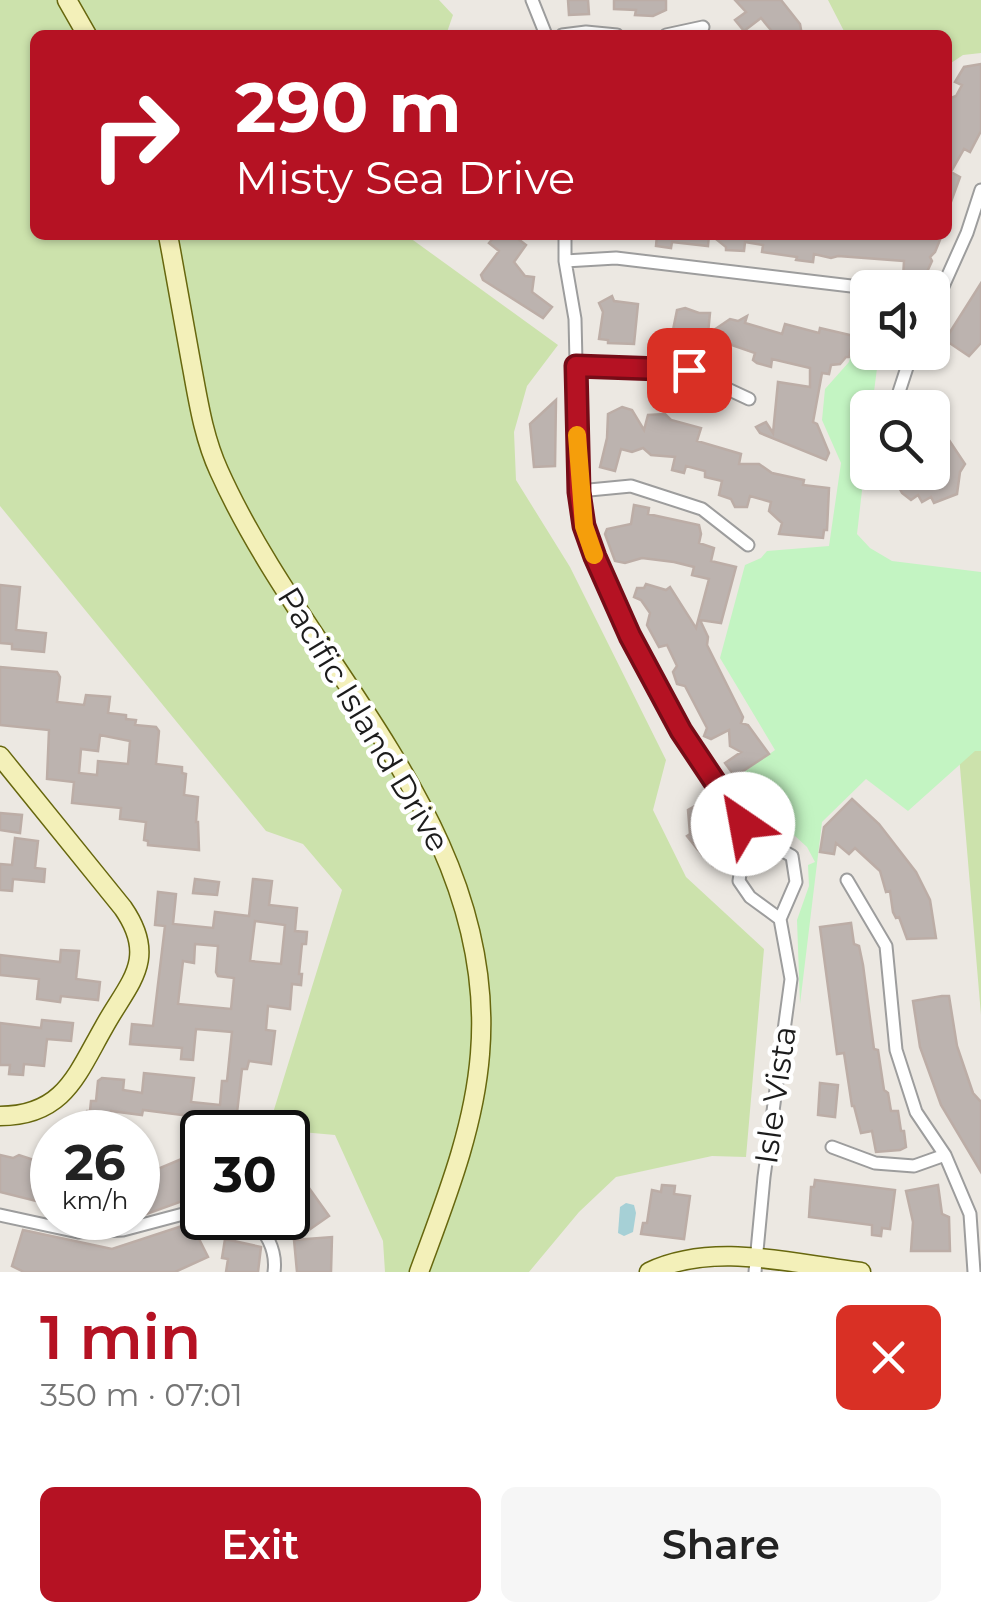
<!DOCTYPE html>
<meta charset="utf-8">
<style>
:root{--surface:#fff;--page:#f6f6f6;--text:#222;--muted:#767676;--accent:#b51223}
body{margin:0;font-family:Montserrat,sans-serif;background:var(--page);color:var(--text);height:100vh;display:flex;flex-direction:column;font-size:38px;white-space:nowrap}
*{box-sizing:border-box;margin:0}
p{font-size:32px;color:var(--muted)}
.icon{flex:none;width:55px;height:55px;fill:none;stroke:currentColor;stroke-width:2;stroke-linecap:round;stroke-linejoin:round}
.map{position:relative;height:1272px;overflow:hidden}
.panel{display:flex;flex-direction:column;background:var(--surface);flex:1}
.panel>*{flex:none}
.hud{position:absolute;left:30px;top:30px;width:922px;height:210px;border-radius:15px;box-shadow:0 2px 8px #0004;background:#b51223;color:#fff;overflow:hidden}
.controls{position:absolute;left:850px;top:270px;display:grid;gap:20px}
.controls a{display:grid;place-items:center;width:100px;height:100px;border-radius:15px;background:var(--surface);box-shadow:0 2px 8px #0004;font-size:50px}
.speed{position:absolute;left:30px;top:1110px;display:flex;gap:20px;font-size:50px;font-weight:700;text-align:center}
.speed>*{display:grid;place-content:center;width:130px;height:130px;border-radius:50%;background:var(--surface);box-shadow:0 2px 8px #0004;line-height:1}
.speed small{font-size:25px;font-weight:400}
.speed .limit{border:5px solid #111;border-radius:15px;background:#fff;color:#111}
.pin{position:absolute;display:grid;place-items:center;width:85px;height:85px;color:#fff;margin:-42px;border-radius:20px;box-shadow:0 5px 15px #0006}
.me{position:absolute;width:110px;margin:-55px;rotate:327deg;stroke-linejoin:round;filter:drop-shadow(0 0 8px #0008)}
.turn{display:flex;align-items:center;gap:35px;height:210px;padding:0 40px;font-size:45px}
.turn .icon{width:130px;height:130px;stroke-width:2.5}
.turn b{display:block;font-size:70px;line-height:85px}
.round{display:grid;place-items:center;flex:none;width:105px;height:105px;border-radius:15px;background:var(--page)}
.overview{display:flex;align-items:center;justify-content:space-between;height:170px;padding:0 40px}
h1{font-size:60px;font-weight:600;line-height:75px;color:var(--accent)}
.button{display:flex;gap:20px;margin-top:auto;padding:20px 40px}
.button a{flex:1;height:115px;border-radius:15px;background:var(--accent);color:#fff;font-size:40px;font-weight:600;line-height:115px;text-align:center}
.button a+a{background:var(--page);color:var(--text)}
.map>svg:first-child{display:block}
.grass{fill:#cce2ac}
.park{fill:#c3f4c2}
.water{fill:#a6d0d6}
.building{fill:#bcb3af;stroke:#bcada6;stroke-width:2.5;fill-rule:evenodd}
.lines{fill:none;stroke-linecap:round;stroke-linejoin:round}
.street-casing{stroke:#9d9d9d;stroke-width:15}
.secondary-casing{stroke:#67670e;stroke-width:21}
.street{stroke:#fff;stroke-width:11}
.secondary{stroke:#f3f0b9;stroke-width:18}
.route-casing{stroke:#760c17;stroke-width:25}
.route{stroke:#b51223;stroke-width:18}
.slow{stroke:#f59e0b;stroke-width:18}
.labels{text-anchor:middle;dominant-baseline:central;stroke-width:9;stroke-linejoin:round;paint-order:stroke}
.street-label{font-size:32px;fill:#1c1c1c;stroke:#fff}
</style>
<div class="map">
<svg width="981" height="1272" viewBox="0 0 981 1272">
<rect width="100%" height="100%" fill="#ece8e2"/>
<path class="grass" d="M0 0H439L453 15 446 35H35V235H406L558 345 527 386 514 432 516 480 570 567 666 760 653 810 686 877 764 949 746 1157 712 1156 616 1177 579 1212 529 1272H385L383 1241 335 1135 268 1129 342 890 303 844 266 831 0 506Z
M828 0H981V53L963 55 948 65V35H846Z
M981 683V1015L955 708Z"/>
<path class="park" d="M865 302 868 352 879 353 872 407 868 408 867 447 857 534 870 548 892 561 981 572V751H975L908 811 866 779 822 822 800 1004 797 920 809 886 808 865 815 862 807 847 795 836 768 826 743 788 734 779 775 750 720 658 745 565 761 558 767 551 829 546 841 463 822 420 825 389 849 362Z"/>
<path class="water" d="M626 1203 634 1205 636 1213 633 1232 624 1236 618 1233 620 1207Z"/>
<path class="building" d="M568 0H588L589 14 569 15Z
M614 0H666V10L653 16 635 15 636 10 614 9Z
M735 0H781L800 24 802 35H775L761 18 744 31 735 20 746 12Z
M981 64V131L970 152 964 149 951 172 960 177 948 210V99L956 96 962 85 955 82 964 67Z
M496 235H513L526 245 514 262 525 276 534 277 532 292 552 307 543 318 483 280 481 275 499 251 489 243Z
M657 235H709L708 246 672 242 671 248 656 246Z
M711 235H942L935 252 930 257 932 261 921 285 903 278 904 261 838 256 831 258 814 254 813 262 796 260 797 257 762 252 763 245 745 242 744 251 726 250V247Z
M981 283V343L969 356 945 340Z
M612 296 614 301 638 304 634 344 608 343V340L599 339 603 312 599 303Z
M685 308 699 313H710L708 334 730 319 738 321 747 316 745 323 782 334 785 324 819 333 820 328 854 336 849 357H846L840 364 831 365 829 374 822 373 813 422 817 424 829 453 826 460 760 433 756 427 766 422 773 433 778 382 810 387V368L772 359 771 367 757 363 753 360 755 353 729 344H725L720 362 686 357 689 341 672 335 677 310Z
M556 400 555 466 534 467 530 424Z
M622 407 632 410 644 430 648 415 665 414 671 420 701 428 697 441 741 454 739 464H759L772 473 804 480 803 485 829 488 827 530H824L823 538 779 534 782 523 769 511 771 502 750 496 747 507H735L731 499 719 495 722 481 705 477V471L686 466 684 473 672 470 675 457 651 455 643 448 632 452 621 449 615 471 600 467 607 438 608 414Z
M936 429 943 431 965 464 960 472 957 494 934 503 931 497 922 502 918 495 911 500 902 493 891 472H932V440L936 437Z
M634 505 649 508 648 514 699 525 701 534 699 543 714 548 711 561 736 567 721 623 700 620 708 637 707 645 743 717 741 723 748 725 769 754 740 773 733 774 725 763 741 752 730 746 729 730 711 739 704 736 707 728 685 686 677 684 673 672 677 666 667 645 659 647 647 625 650 613 641 600 634 597 637 588H644L646 584 666 590 670 587 696 628 709 579 692 575 694 567 674 562 642 558 625 563 615 561 605 534 607 529 631 524Z
M0 585 20 587 16 630 46 633 44 652 12 649V644L0 643Z
M0 667 57 672 60 677 57 702 84 705 86 695 110 697 108 713 126 715V719L136 720 135 725 156 727 159 731 156 764 182 767V773L186 774 184 795 198 797 196 822H198L199 850 148 845V841L144 840 146 822 120 819 121 808 72 803 74 782 47 779 49 730 0 725ZM100 735 130 741 128 764 98 761 97 775 79 773 81 749 98 751Z
M852 799 879 824 916 872 930 900 936 938 907 939 899 917 896 918 893 912 890 891 886 892 880 871 855 848 849 854 836 843 834 854 820 852 824 827Z
M697 805 709 823 717 826 714 840 720 837 727 851 722 854 726 861 718 866H713L708 857 702 855 687 836 690 834 688 810Z
M0 813 22 815 20 833 0 830Z
M15 838 38 841 35 868 45 869 44 882 13 879 12 891 0 890V864L12 865Z
M195 879 219 882 217 895 193 893Z
M253 879 272 881 269 905 297 908 295 931 307 932 306 944H302L299 974H302L301 985 292 984 290 1009 268 1006 266 1030 275 1031 271 1064 249 1061 247 1069H242L237 1113 223 1112 222 1123 189 1120 190 1116 143 1110 142 1115 111 1111 110 1130 89 1127 85 1123 87 1111H90L91 1101H96L98 1081 102 1078 124 1080 123 1090 142 1093 144 1073 194 1078 191 1102 220 1105 222 1081H227L232 1032 196 1029 193 1060 181 1059 182 1048 130 1044 132 1024 153 1026 165 926 155 925 158 892 176 894 173 924 213 928 215 912 249 916ZM255 921 285 925 281 964 250 961ZM195 944 218 946 216 972 218 976 234 978 231 1009 178 1004 183 961 194 963Z
M851 923 854 944 859 946 863 965 874 1049 878 1050 884 1090 888 1093 891 1111H898L901 1131H904L906 1147 900 1150 876 1152 872 1131 861 1133 854 1106H852L844 1053 837 1054 820 927Z
M61 950 79 951 76 979 100 982 98 1000 61 996 60 1002 37 999 39 979 0 975V955L60 962Z
M942 996H949L957 1046 973 1093 981 1102V1172L941 1105 920 1047 913 1001Z
M42 1020 73 1023 71 1041 47 1039 44 1066 24 1064 23 1075 9 1074 10 1065H0V1023L41 1028Z
M820 1083 838 1085 835 1117 818 1115Z
M0 1155 13 1158 19 1155 52 1166V1205L0 1192Z
M191 1155 202 1194 144 1215 138 1196V1175L146 1174Z
M815 1180 895 1190 890 1229 882 1228 881 1236 872 1235V1225L809 1217 811 1187H814Z
M304 1181 329 1216 296 1239 288 1226V1192Z
M662 1185 675 1186 674 1194 690 1196 684 1239 641 1234 643 1223H647L652 1190 661 1192Z
M938 1185 942 1214 949 1217 950 1251H911L913 1222 906 1191Z
M191 1223 208 1257 175 1272H24L12 1266 23 1230 112 1249Z
M332 1237 331 1272H297L294 1240Z
M225 1239 261 1247 258 1272H226L228 1259 222 1258Z"/>
<g class="lines">
<defs>
<path id="street" d="M532 0 546 35
M562 35 586 32 617 35
M666 35 703 27
M565 235V261L575 319 579 491 583 526 630 636 681 731 743 824
M565 261 616 258 868 288
M932 311 967 233 981 190
M576 366 689 371 749 399
M898 408V395L912 352
M579 491 631 486 702 509 748 545
M847 880 886 946 896 1050 916 1112 945 1155 970 1214 974 1272
M832 1147 875 1163 914 1166 945 1155
M0 1215 78 1232 123 1230 202 1209
M248 1218C266 1228 277 1251 274 1272
M755 1272 764 1177 791 979 780 919 796 882 792 856C773 845 761 847 742 860L739 881 750 897 780 919"/>
<path id="secondary" d="M67 0 87 35
M168 235C176 277 183 319 191 362 198 399 203 436 219 471 306 665 499 825 480 1054 474 1130 445 1201 419 1272
M0 756 123 908C159 960 128 983 104 1027 77 1074 64 1116 0 1116
M649 1272C714 1241 792 1264 861 1272"/>
</defs>
<use href="#street" class="street-casing"/>
<use href="#secondary" class="secondary-casing"/>
<use href="#street" class="street"/>
<use href="#secondary" class="secondary"/>
</g>
<g class="lines">
<defs>
<path id="route" d="M689 370 576 366 579 492 584 526 595 557 630 636 681 731 743 824"/>
</defs>
<use href="#route" class="route-casing"/>
<use href="#route" class="route"/>
<path class="slow" d="M577 435 584 526 594 555"/>
</g>
<g class="labels">
<g class="street-label">
<text transform="translate(364 719) rotate(59)">Pacific Island Drive</text>
<text transform="translate(775 1095) rotate(-82)">Isle Vista</text>
</g>
</g>
</svg>
<div class="controls">
<a><svg class="icon" aria-label="sound" viewBox="0 0 24 24"><path d="M4 9h4l5-4v14l-5-4H4zM17 9q2 3 0 6"/></svg></a>
<a><svg class="icon" aria-label="search" viewBox="0 0 24 24"><circle cx="10" cy="10" r="6"/><path d="M15 15l6 6"/></svg></a>
</div>
<div class="speed"><div>26<small>km/h</small></div><div class="limit">30</div></div>
<div class="pin" style="left:689px;top:370px;background:#d93025"><svg class="icon" aria-label="arrive" viewBox="0 0 24 24"><path d="M6 21V4h12l-3 4 3 4H6"/></svg></div>
<svg class="me" style="left:743px;top:824px" viewBox="-20 -20 40 40"><circle r="19" fill="#fff"/><path d="M0-13L10 11 0 6-10 11z" fill="#b51223"/></svg>
<div class="hud">
<div class="turn"><svg class="icon" aria-label="right" viewBox="0 0 24 24"><path d="M7 20v-9h11M14 6l5 5-5 5"/></svg><div><b>290 m</b>Misty Sea Drive</div></div>
</div>
</div>
<section class="panel">
<div class="overview"><div><h1>1 min</h1><p>350 m · 07:01</p></div><a class="round" style="background:#d93025;color:#fff"><svg class="icon" aria-label="close" viewBox="0 0 24 24"><path d="M6 6l12 12M18 6L6 18"/></svg></a></div>
<div class="button"><a>Exit</a><a>Share</a></div>
</section>
